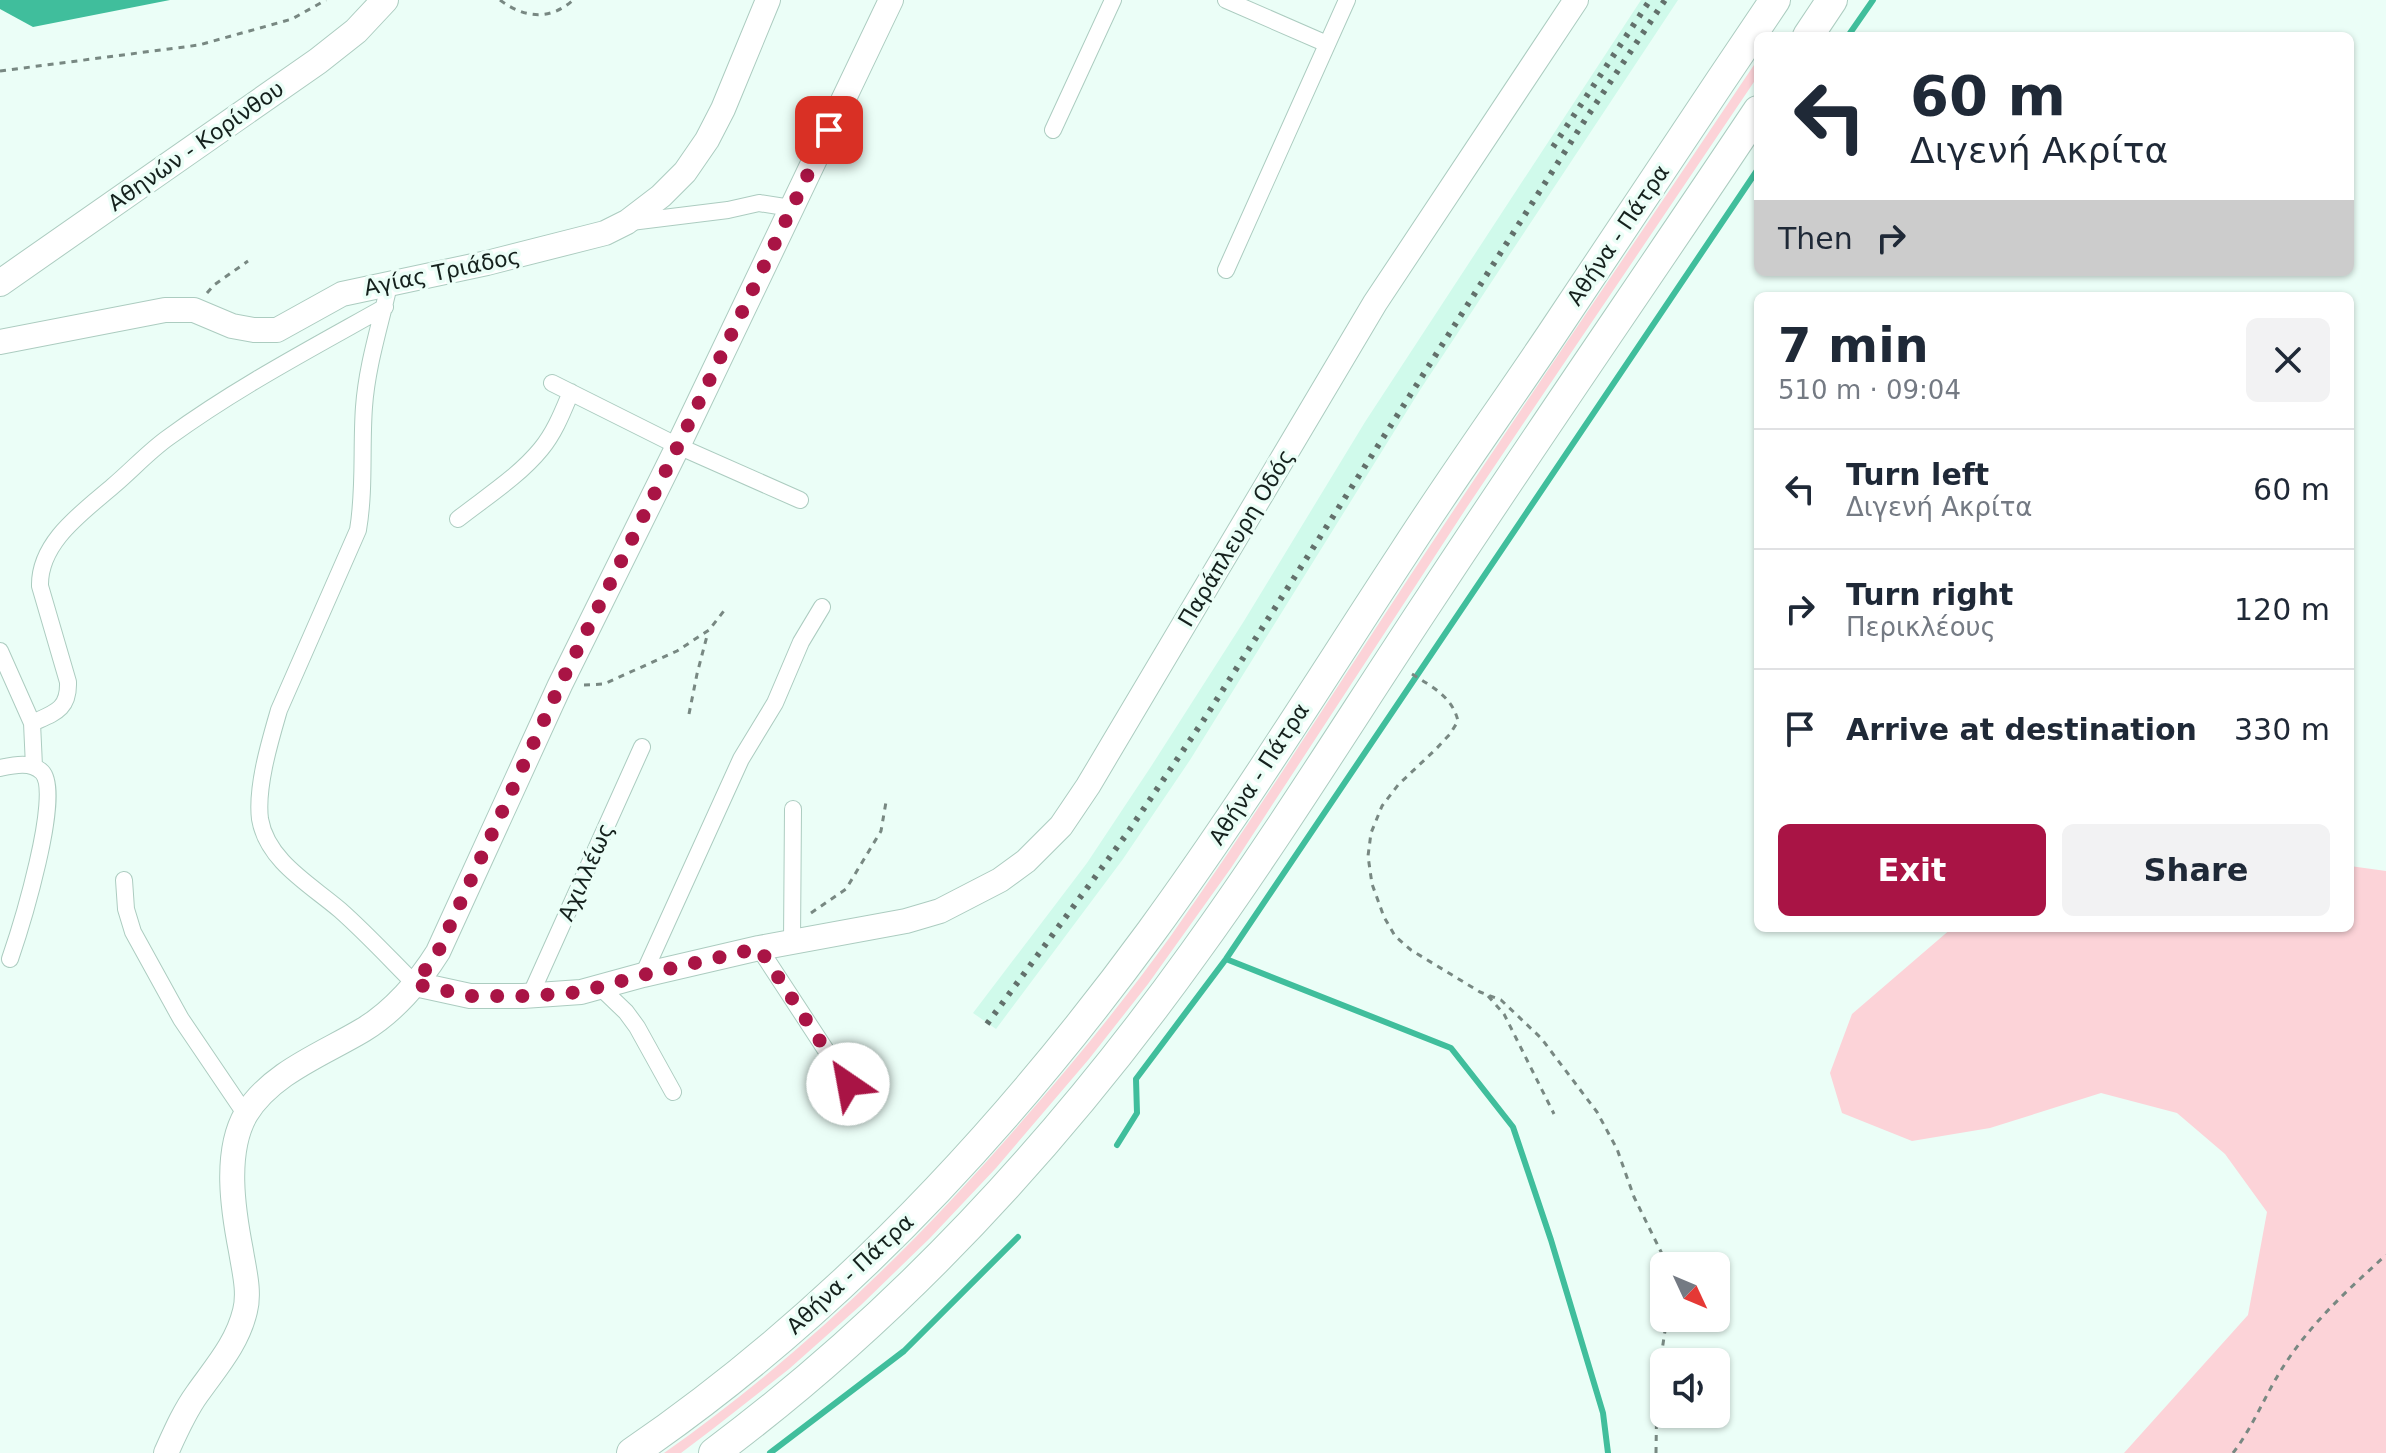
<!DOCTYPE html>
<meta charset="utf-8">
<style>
:root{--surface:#fff;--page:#f2f2f3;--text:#1f2937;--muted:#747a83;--line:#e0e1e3;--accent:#a91445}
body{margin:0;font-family:"DejaVu Sans",sans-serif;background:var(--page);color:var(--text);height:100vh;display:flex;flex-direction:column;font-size:30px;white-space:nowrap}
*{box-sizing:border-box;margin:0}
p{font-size:26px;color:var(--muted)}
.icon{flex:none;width:44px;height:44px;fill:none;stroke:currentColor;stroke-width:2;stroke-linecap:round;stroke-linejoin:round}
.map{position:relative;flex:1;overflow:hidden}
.sheet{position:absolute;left:1754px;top:292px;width:600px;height:640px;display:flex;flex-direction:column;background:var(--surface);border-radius:12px;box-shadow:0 2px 6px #0004}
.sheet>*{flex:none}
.banner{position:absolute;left:1754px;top:32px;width:600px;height:244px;border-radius:12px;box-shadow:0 2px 6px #0004;background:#fff;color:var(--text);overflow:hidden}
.needle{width:52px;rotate:134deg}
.buttons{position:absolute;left:1650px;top:1252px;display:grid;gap:16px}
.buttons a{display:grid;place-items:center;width:80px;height:80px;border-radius:12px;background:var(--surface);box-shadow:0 2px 6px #0004;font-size:40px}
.pin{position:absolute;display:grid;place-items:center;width:68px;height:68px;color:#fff;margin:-34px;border-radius:16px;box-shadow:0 4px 12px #0006}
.me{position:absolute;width:88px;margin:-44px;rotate:327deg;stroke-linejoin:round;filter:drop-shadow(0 0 6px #0008)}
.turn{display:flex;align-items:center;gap:28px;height:168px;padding:0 24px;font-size:36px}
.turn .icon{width:104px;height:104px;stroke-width:2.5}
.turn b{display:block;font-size:56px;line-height:68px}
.then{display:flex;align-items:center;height:76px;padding:0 24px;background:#0003;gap:16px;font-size:30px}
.round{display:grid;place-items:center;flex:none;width:84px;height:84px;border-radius:12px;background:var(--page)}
.headline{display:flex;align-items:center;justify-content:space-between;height:136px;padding:0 24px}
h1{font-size:48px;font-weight:800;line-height:60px}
.cta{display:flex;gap:16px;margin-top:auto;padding:16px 24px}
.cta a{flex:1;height:92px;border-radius:12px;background:var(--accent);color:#fff;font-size:32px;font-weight:800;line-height:92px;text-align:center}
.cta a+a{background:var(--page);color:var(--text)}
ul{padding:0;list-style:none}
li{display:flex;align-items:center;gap:24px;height:120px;padding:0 24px;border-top:2px solid var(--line)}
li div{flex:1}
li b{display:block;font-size:30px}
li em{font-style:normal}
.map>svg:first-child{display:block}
.built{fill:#d0faeb}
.green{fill:#fcd3d8}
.water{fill:#40be9c}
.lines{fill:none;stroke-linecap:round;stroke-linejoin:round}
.stream{stroke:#40be9c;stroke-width:6}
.street-casing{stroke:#acccc0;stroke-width:18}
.secondary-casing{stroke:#acccc0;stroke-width:26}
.primary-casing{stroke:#acccc0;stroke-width:28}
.highway-casing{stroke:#acccc0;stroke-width:32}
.path{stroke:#788882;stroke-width:3;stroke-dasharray:6 6;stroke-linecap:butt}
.street{stroke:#fff;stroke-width:16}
.secondary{stroke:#fff;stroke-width:24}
.primary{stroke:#fff;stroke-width:26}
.highway{stroke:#fff;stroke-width:30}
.rail{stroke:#62706b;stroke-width:6;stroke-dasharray:4 8;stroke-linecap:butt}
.route{stroke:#a91445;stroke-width:14;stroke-dasharray:0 25.2}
.labels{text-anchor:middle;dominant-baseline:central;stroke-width:7;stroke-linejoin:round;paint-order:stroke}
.street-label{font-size:22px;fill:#15211d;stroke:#ebfef7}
</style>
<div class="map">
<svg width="2386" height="1453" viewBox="0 0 2386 1453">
<rect width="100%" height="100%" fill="#ebfef7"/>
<path class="built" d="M1641 0H1678L1420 390 1190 760 1123 859 996 1029 973 1013 1087 863 1152 765 1244 621 1365 422Z"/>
<path class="green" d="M1758 59V76L1467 507 1231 868 1148 984 1089 1059 996 1168 930 1238 861 1305 789 1369 714 1428 681 1453H664C801 1357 921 1239 1030 1112 1079 1056 1126 998 1170 937 1253 820 1329 699 1408 579 1523 405 1642 232 1758 59Z
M2350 866 2386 871V1453H2124L2248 1315 2267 1212 2225 1154 2177 1113 2101 1093 1990 1128 1912 1141 1842 1113 1830 1073 1852 1014 1952 928H2350Z"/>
<path class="water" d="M0 0H170L33 27 0 9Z"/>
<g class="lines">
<path class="stream" d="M1848 36 1873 0
M1226 959 1451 1048 1513 1127 1551 1240 1603 1413 1608 1453
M1117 1145 1137 1113 1136 1079 1226 959 1758 169
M770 1453 904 1351 1018 1237"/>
<defs>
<path id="street" d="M1226 0 1327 44
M1053 130 1113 0
M631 222 728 210 759 203 791 208
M1226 270 1347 0
M389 285C380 326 367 365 364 407 361 448 365 489 358 530L279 710C270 741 256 787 260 819 267 861 311 885 340 910 366 933 390 959 415 984
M552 383 678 446 800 500
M458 519C486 497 519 476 541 449 555 432 563 411 571 392
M0 651 32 723 34 766
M32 723C54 713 69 710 68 682L40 586C39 542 83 512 113 486 132 470 149 451 169 437 236 388 312 348 385 307
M0 768C14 765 31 761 42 772 63 793 20 930 10 959
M124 880 126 909 133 932 181 1019 246 1115
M792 941 793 809
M759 948 848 1084
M643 975 741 759 775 703 801 642 822 607
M601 988 626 1012 637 1027 673 1092
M530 996 642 747"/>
<path id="secondary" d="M0 342 165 310H194L232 326 254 330H277L342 294 487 263 605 233 627 222 661 196 685 172 707 140 723 109 768 0
M415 984 470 996H523L581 992 643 975 759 948 906 921 940 911 1000 880 1026 861 1061 826 1088 786 1375 303 1576 0
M166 1453C175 1433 184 1412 197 1394 216 1367 237 1344 245 1311 250 1292 244 1270 241 1251 233 1210 224 1152 246 1114 271 1073 323 1054 363 1030 393 1012 420 981 438 952L560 685 678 446 891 0"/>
<path id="primary" d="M0 283 318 61 356 31 385 0"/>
<path id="highway" d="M1808 36 1832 0
M632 1453C835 1314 1006 1130 1151 932 1241 809 1321 679 1405 551 1452 478 1503 407 1552 334 1626 223 1700 111 1775 0
M714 1453C899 1315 1059 1141 1194 953 1278 837 1353 715 1432 596 1539 433 1650 273 1758 111"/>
</defs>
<use href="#street" class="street-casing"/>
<use href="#secondary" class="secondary-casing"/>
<use href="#primary" class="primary-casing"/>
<use href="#highway" class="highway-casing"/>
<path class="path" d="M500 0C524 18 550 21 573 0
M0 71 199 45 292 19 326 0
M207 293 214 285 248 261
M1412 674C1432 687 1452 696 1458 721L1450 734 1436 749 1398 785 1382 806 1371 833 1368 856 1372 884 1384 917 1395 936 1411 950 1480 992 1501 1000 1541 1038 1597 1112 1617 1149 1634 1197 1668 1266
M584 685 604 684 677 651 709 630 727 607
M689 714 697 674 708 632
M811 913 846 889 881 831 886 802
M1488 996 1504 1014 1554 1114
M1656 1453 1657 1383 1667 1318
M2233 1453C2255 1424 2267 1390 2287 1361 2314 1320 2350 1288 2386 1255"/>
<use href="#street" class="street"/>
<use href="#secondary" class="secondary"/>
<use href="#primary" class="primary"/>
<use href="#highway" class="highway"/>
<path class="rail" d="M1553 147 1650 0
M987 1024 1126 835 1205 718 1585 120 1665 0"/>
</g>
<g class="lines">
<path class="route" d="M829 130 678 446 560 685 438 952 415 984 470 996H530L581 992 643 975 759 948 848 1084"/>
</g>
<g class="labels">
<g class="street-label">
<text transform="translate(196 146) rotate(-35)">Αθηνών - Κορίνθου</text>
<text transform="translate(1618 235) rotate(-56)">Αθήνα - Πάτρα</text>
<text transform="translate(442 272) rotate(-12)">Αγίας Τριάδος</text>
<text transform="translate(1236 538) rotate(-59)">Παράπλευρη Οδός</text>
<text transform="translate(1259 774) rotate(-57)">Αθήνα - Πάτρα</text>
<text transform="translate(586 872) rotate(-66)">Αχιλλέως</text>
<text transform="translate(850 1274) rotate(-43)">Αθήνα - Πάτρα</text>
</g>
</g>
</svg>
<div class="buttons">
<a><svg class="needle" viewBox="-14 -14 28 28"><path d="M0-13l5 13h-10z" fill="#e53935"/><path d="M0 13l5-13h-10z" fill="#747a83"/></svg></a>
<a><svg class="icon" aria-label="sound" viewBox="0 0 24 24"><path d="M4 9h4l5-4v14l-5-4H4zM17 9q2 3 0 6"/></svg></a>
</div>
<div class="pin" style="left:829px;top:130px;background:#d93025"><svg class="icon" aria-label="arrive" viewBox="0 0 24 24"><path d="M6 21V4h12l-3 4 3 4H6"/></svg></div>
<svg class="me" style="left:848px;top:1084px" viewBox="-20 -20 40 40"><circle r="19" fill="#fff"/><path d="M0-13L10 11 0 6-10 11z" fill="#a91445"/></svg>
<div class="banner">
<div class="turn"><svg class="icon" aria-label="left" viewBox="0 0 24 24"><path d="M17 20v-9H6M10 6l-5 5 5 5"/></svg><div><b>60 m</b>Διγενή Ακρίτα</div></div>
<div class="then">Then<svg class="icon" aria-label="right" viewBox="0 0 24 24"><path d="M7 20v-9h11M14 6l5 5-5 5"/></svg></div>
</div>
<section class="sheet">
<div class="headline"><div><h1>7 min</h1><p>510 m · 09:04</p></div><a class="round"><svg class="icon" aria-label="close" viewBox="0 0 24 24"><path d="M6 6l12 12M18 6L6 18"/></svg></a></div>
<ul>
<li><svg class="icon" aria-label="left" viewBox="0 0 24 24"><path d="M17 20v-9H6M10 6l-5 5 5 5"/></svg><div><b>Turn left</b><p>Διγενή Ακρίτα</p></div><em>60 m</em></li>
<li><svg class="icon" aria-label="right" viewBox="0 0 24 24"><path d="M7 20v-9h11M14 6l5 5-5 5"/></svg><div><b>Turn right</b><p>Περικλέους</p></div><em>120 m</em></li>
<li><svg class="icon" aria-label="arrive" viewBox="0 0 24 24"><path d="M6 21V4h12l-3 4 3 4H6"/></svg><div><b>Arrive at destination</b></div><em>330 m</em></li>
</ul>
<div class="cta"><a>Exit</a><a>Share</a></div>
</section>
</div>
